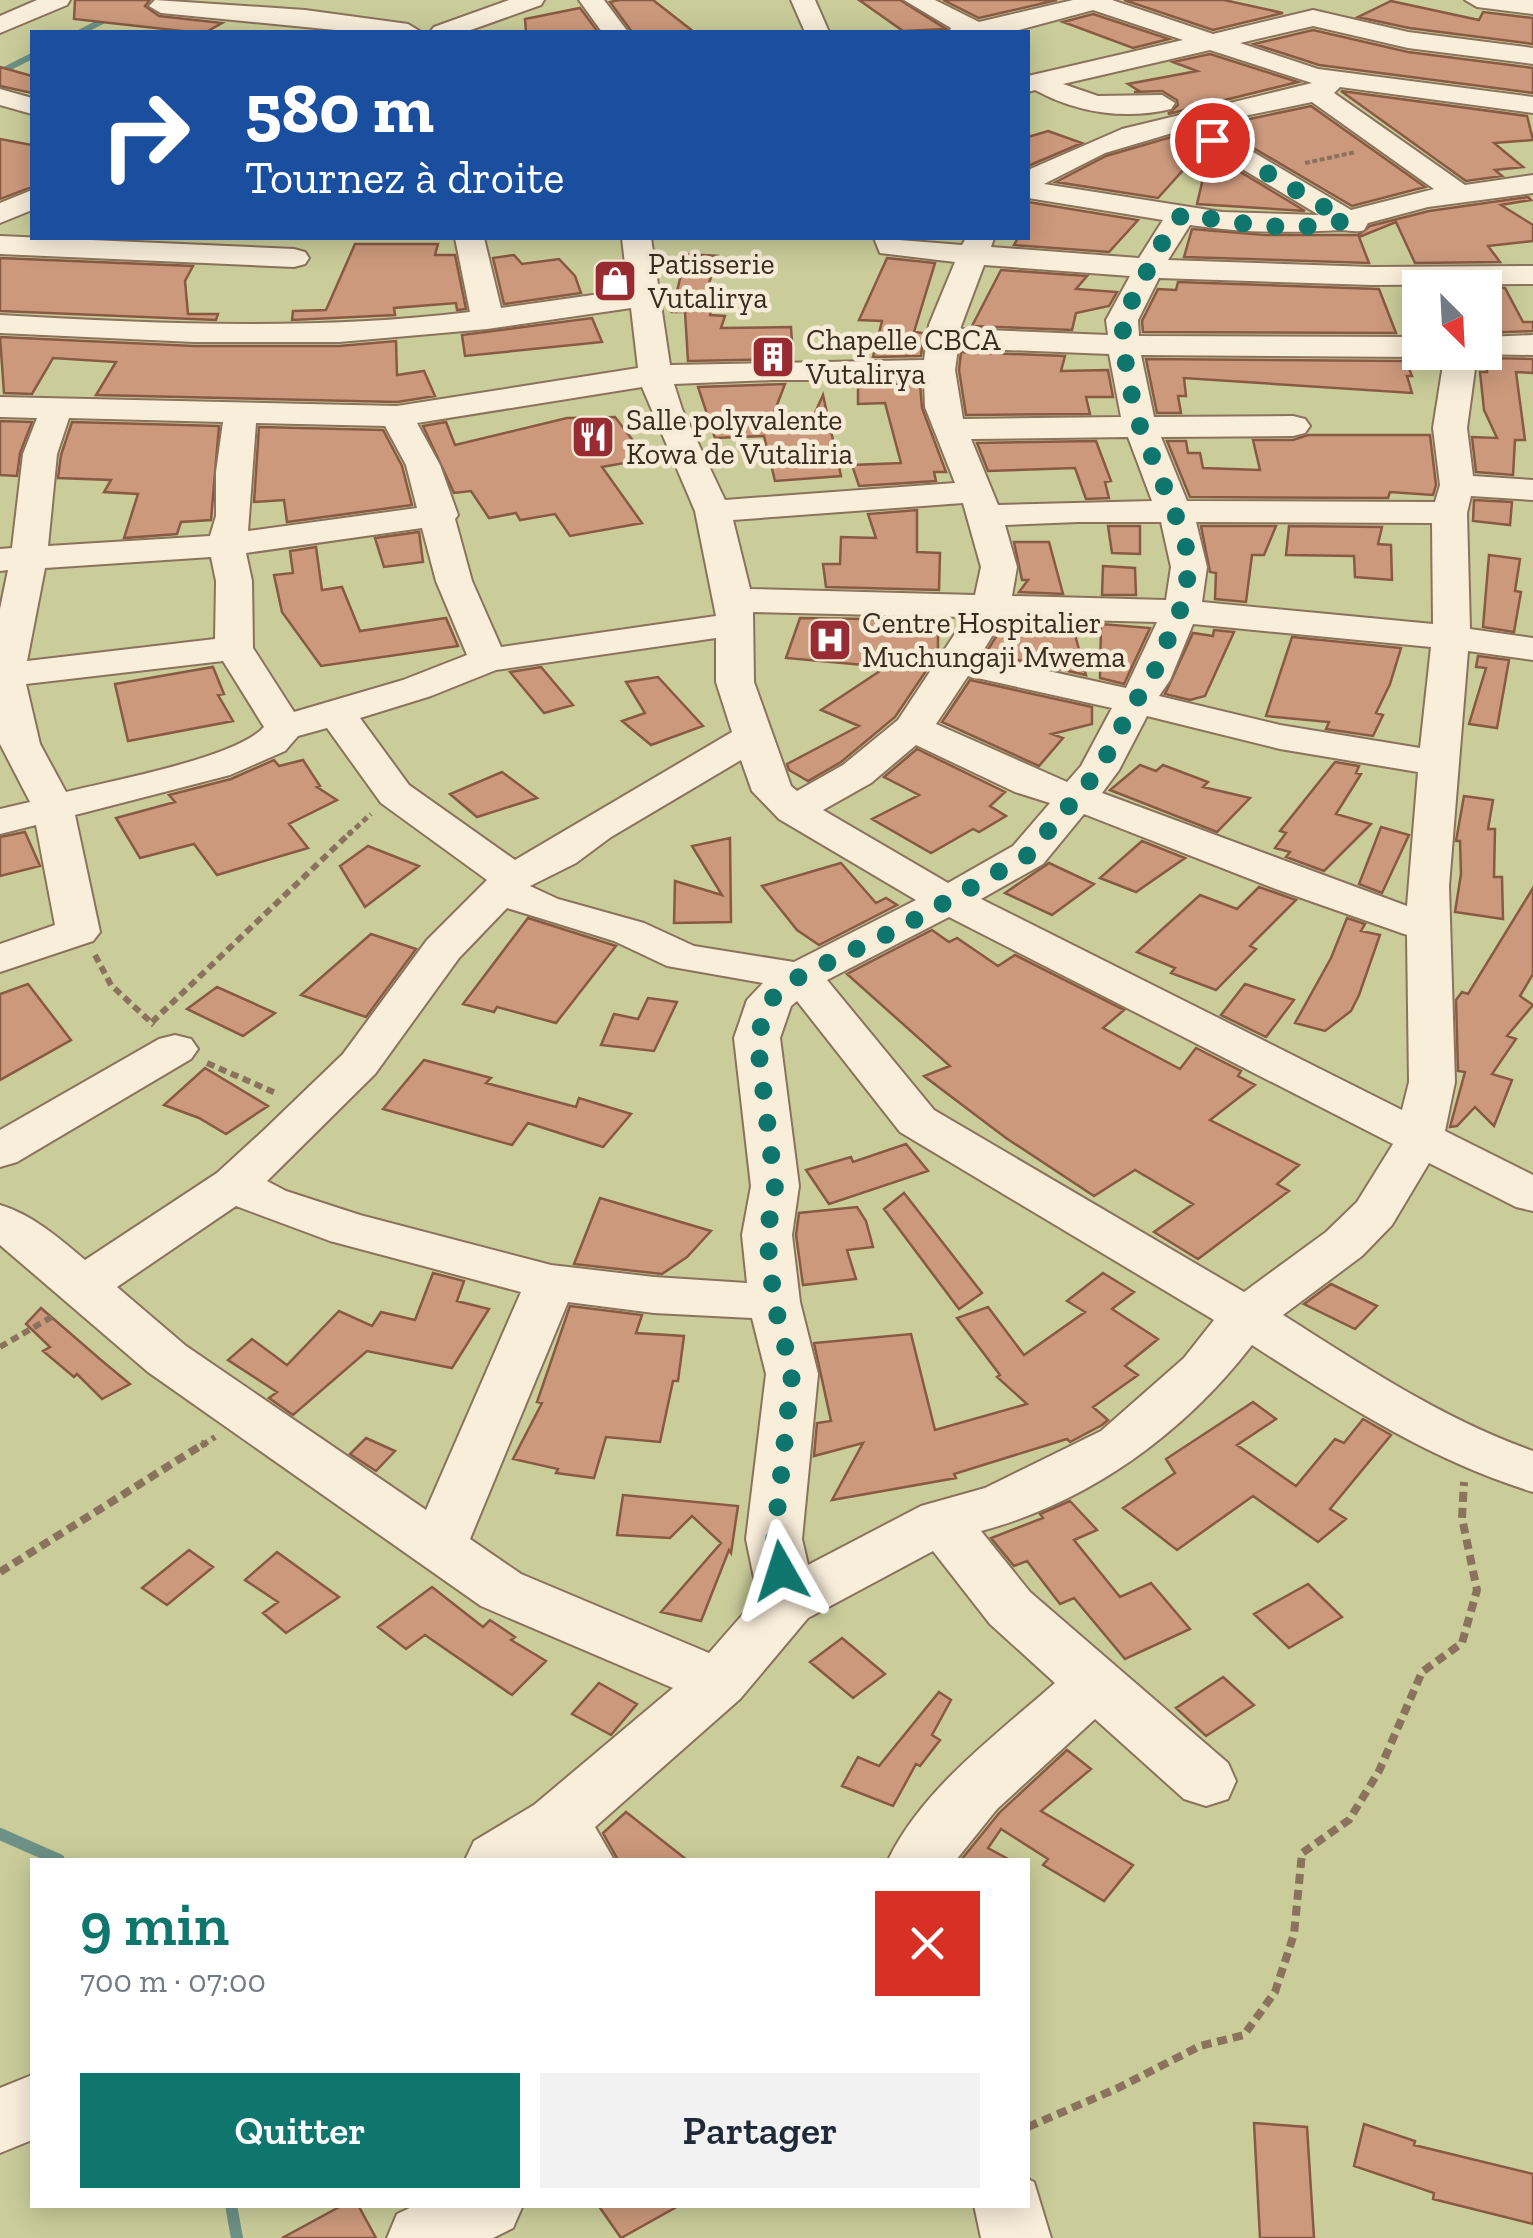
<!DOCTYPE html>
<html lang="fr">
<meta charset="utf-8">
<style>
:root{--surface:#fff;--page:#f2f2f3;--text:#1f2937;--muted:#747a83;--accent:#0f766e}
body{margin:0;font-family:"Zilla Slab",serif;background:var(--page);color:var(--text);height:100vh;display:flex;flex-direction:column;font-size:38px;white-space:nowrap}
*{box-sizing:border-box;margin:0}
p{font-size:32px;color:var(--muted)}
.icon{flex:none;width:55px;height:55px;fill:none;stroke:currentColor;stroke-width:2;stroke-linecap:round;stroke-linejoin:round}
.map{position:relative;flex:1;overflow:hidden}
.drawer{position:absolute;left:30px;top:1858px;width:1000px;height:350px;display:flex;flex-direction:column;background:var(--surface);border-radius:0px;box-shadow:0 5px 25px #0003}
.drawer>*{flex:none}
.banner{position:absolute;left:30px;top:30px;width:1000px;height:210px;border-radius:0px;box-shadow:0 5px 25px #0003;background:#1a4fa0;color:#fff;overflow:hidden}
.needle{width:65px;rotate:156deg}
.fabs{position:absolute;left:1402px;top:270px;display:grid;gap:20px}
.fabs a{display:grid;place-items:center;width:100px;height:100px;border-radius:0px;background:var(--surface);box-shadow:0 5px 25px #0003;font-size:50px}
.pin{position:absolute;display:grid;place-items:center;width:85px;height:85px;color:#fff;margin:-42px;border:5px solid #fff;border-radius:50%;box-shadow:0 2px 10px #0007}
.me{position:absolute;width:110px;margin:-55px;rotate:354deg;stroke-linejoin:round;filter:drop-shadow(0 0 8px #0008)}
.turn{display:flex;align-items:center;gap:35px;height:210px;padding:0 50px;font-size:45px}
.turn .icon{width:130px;height:130px;stroke-width:2.5}
.turn b{display:block;font-size:70px;line-height:85px}
.round{display:grid;place-items:center;flex:none;width:105px;height:105px;border-radius:0px;background:var(--page)}
.summary{display:flex;align-items:center;justify-content:space-between;height:170px;padding:0 50px}
h1{font-size:60px;font-weight:600;line-height:75px;color:var(--accent)}
.button{display:flex;gap:20px;margin-top:auto;padding:20px 50px}
.button a{flex:1;height:115px;border-radius:0px;background:var(--accent);color:#fff;font-size:40px;font-weight:600;line-height:115px;text-align:center}
.button a+a{background:var(--page);color:var(--text)}
.map>svg:first-child{display:block}
.green{fill:#cacd9a;fill-rule:evenodd}
.lines{fill:none;stroke-linecap:round;stroke-linejoin:round}
.stream-far1{stroke:#6e9186;stroke-width:6}
.stream{stroke:#6e9186;stroke-width:12}
.building{fill:#cc997c;stroke:#895a42;stroke-width:2.5}
.minor-casing{stroke:#8a725c;stroke-width:4}
.path-far3{stroke:#8a725c;stroke-width:4;stroke-dasharray:5 2.5;stroke-linecap:butt}
.path-far2{stroke:#8a725c;stroke-width:5;stroke-dasharray:6 4;stroke-linecap:butt}
.path-far1{stroke:#8a725c;stroke-width:6;stroke-dasharray:8 5;stroke-linecap:butt}
.path{stroke:#8a725c;stroke-width:8;stroke-dasharray:10 6;stroke-linecap:butt}
.minor{fill:#f9eeda;fill-rule:evenodd}
.route{stroke:#0f766e;stroke-width:18;stroke-dasharray:0 32.4}
.labels{text-anchor:middle;dominant-baseline:central;stroke-width:9;stroke-linejoin:round;paint-order:stroke}
.far-poi-label{font-size:30px;fill:#3a2b1f;stroke:#f6ebd6;text-anchor:start}
</style>
<div class="map">
<svg width="1533" height="2238" viewBox="0 0 1533 2238">
<rect width="100%" height="100%" fill="#eee0c6"/>
<path class="green" d="M0 0H1533V2238H0ZM32 32H1028V238H32ZM1420 288H1485V352H1420ZM32 1860H1028V2205H32Z"/>
<g class="lines">
<path class="stream-far1" d="M81 32 112 16
M0 72 32 56"/>
<path class="stream" d="M0 1834 59 1860
M231 2205 237 2238"/>
</g>
<path class="building" d="M75 0H150L145 6 159 16 222 23 206 32H191L74 19Z
M619 0H653L694 32H632L610 2Z
M859 0H900L946 29 903 31Z
M943 0H1057L979 18Z
M1124 0H1224L1283 13 1213 30Z
M1391 1 1479 20 1483 12 1533 18V44L1409 28 1358 17Z
M580 8 598 32H526L525 19Z
M1093 14 1169 39 1133 48 1063 22Z
M1313 30 1408 52 1533 68V93L1319 65 1254 44Z
M1210 54 1298 82 1168 114 1178 105 1177 100 1162 91 1134 92 1139 91 1128 84 1197 71 1173 62Z
M0 67 32 76V93L0 86Z
M1341 91 1527 116 1533 140 1494 143 1523 167 1495 170 1502 176 1466 181Z
M1311 106 1425 187 1352 206 1216 126Z
M1048 131 1082 143 1028 166V137Z
M1178 135 1202 149 1158 198 1056 182 1106 156Z
M0 139 32 145V187L0 199Z
M1209 153 1305 211 1197 204Z
M1528 197 1531 200 1501 205 1533 225V241L1488 246 1500 262 1415 263 1396 222 1359 237 1369 263 1184 257 1192 229 1265 235H1358L1370 226 1429 211Z
M1028 202 1138 220 1109 252 1014 245 1018 238H1028Z
M355 244H438L435 255H455L466 309 457 310 456 303 394 308 395 315 292 320 293 311 326 310Z
M686 254 718 256 706 292H715L710 315 725 316 721 328 791 327 793 359 688 361 685 312H672Z
M514 255 522 264 559 259 575 276 581 293 504 304 493 258Z
M0 258 193 266 185 281 188 314H218L216 320 0 311Z
M887 258 935 263 914 332 924 333 921 356 873 357 882 321 859 320Z
M1001 270 1087 276 1076 289 1117 292 1109 306 1076 313 1072 330 972 326Z
M1178 282 1379 289 1396 333 1143 332 1142 321 1158 289 1176 290Z
M1485 288H1505L1523 322H1533V331L1485 333Z
M592 318 602 342 465 356 462 335Z
M0 337 194 346H339L396 341 397 375 424 371 435 396 397 402 96 395 116 362 53 358 32 394 4 393Z
M961 352 1065 356 1061 371 1108 370 1113 397H1086L1090 414 966 415 959 370Z
M1486 358 1533 359V373L1516 372 1525 440H1515L1513 475 1476 472 1472 437 1497 438 1484 410 1480 372H1487Z
M1146 359 1406 361 1412 376H1407L1412 393 1184 378 1186 396H1178L1181 413H1157Z
M785 384 775 410 810 424 823 395 841 476 775 481 764 436 715 438 698 387Z
M858 384H920L922 408 946 472H934L936 481 859 486 852 465 901 463 885 403 858 404Z
M615 417 647 459 602 467 642 523 570 536 555 514 520 520 516 513 489 518 471 491 454 493 423 426 446 422 455 445 567 418Z
M0 421 32 422 20 453 17 476 0 475Z
M72 422 219 426 211 520 181 522 177 534 124 538 138 494 104 492 111 480 58 478 61 455Z
M259 427 383 430 402 466 412 505 287 522 284 500 254 502Z
M1308 435H1430L1436 485 1433 495 1390 492 1388 498 1190 497 1167 441H1186L1188 453H1200L1203 468 1260 470 1253 440H1293Z
M1096 441 1111 481 1105 482 1109 498 1086 499 1075 468 988 471 977 443Z
M1474 500 1512 502 1510 525 1473 521Z
M917 510V552L940 553 939 590 826 587 823 564H840L841 537 876 538 868 514Z
M1108 526H1140V554L1112 553Z
M1201 526H1276L1264 555H1252L1246 602 1215 599 1216 573 1210 572Z
M1289 526 1382 527 1378 544 1391 545 1392 580 1355 577 1354 556 1286 555Z
M419 532 423 562 384 567 375 538Z
M1014 542H1049L1063 594 1019 592 1028 580H1022Z
M316 547 322 590 342 587 360 631 446 618 458 646 321 666 282 612 274 575 293 573 290 551Z
M1489 555 1520 559 1515 591 1521 592 1514 632 1483 627Z
M1103 566 1135 568 1136 595H1102Z
M800 618 938 620V653L895 717 841 762 808 781 789 770 787 764 859 726 821 710 886 667 786 658Z
M1005 622 1072 624 1086 675 986 653Z
M1101 624 1150 628 1124 684 1100 678Z
M1214 630 1234 632 1205 696 1190 700 1165 694 1193 633 1213 636Z
M1292 637 1401 648 1390 684 1376 713 1383 715 1373 736 1326 729 1329 722 1266 716Z
M1478 656 1509 660 1497 728 1469 724 1486 668 1476 667Z
M213 667 224 694 218 695 233 721 128 741 115 684Z
M541 667 573 705 544 713 510 672Z
M658 677 703 726 651 745 622 721 645 713 626 682Z
M970 680 1092 707V724L1052 734 1063 738 1039 766 942 722Z
M917 749 1005 792 990 806 1006 816 979 832 973 829 931 853 872 819 919 795 884 777Z
M274 760 279 766 303 760 320 786 317 787 337 800 289 824 308 848 217 875 194 844 140 858 116 818 175 802 169 795 231 779Z
M1335 762 1359 766 1356 773 1361 774 1336 814 1371 824 1324 871 1286 857 1290 852 1275 848 1286 833 1280 831Z
M1140 765 1156 771 1163 765 1208 782 1203 787 1250 798 1217 832 1110 790Z
M502 772 537 798 477 817 450 794Z
M1464 796 1493 800 1488 829H1495L1494 877H1502L1503 919 1455 912 1461 874 1460 841H1456Z
M1381 827 1409 835 1382 893 1359 884Z
M25 832 40 866 0 876V837Z
M730 838 731 922 674 923 675 881 722 895 692 846Z
M1142 841 1185 858 1136 892 1100 878Z
M368 846 419 866 365 907 340 866Z
M841 863 876 903 886 898 897 905 819 945 797 930 762 886Z
M1049 863 1094 884 1052 915 1005 893Z
M1259 887 1296 900 1250 946 1256 949 1216 990 1171 973 1175 968 1137 952 1200 895 1237 909Z
M1533 888V974L1520 996 1533 1005 1507 1036 1516 1039 1492 1074 1512 1080 1494 1126 1475 1107 1457 1126 1450 1127 1465 1072 1458 1071 1456 1000 1462 992 1468 994Z
M528 918 616 946 556 1023 497 1007 494 1012 463 1004Z
M1347 918 1365 924 1361 931 1380 935 1359 995 1351 1011 1325 1031 1295 1023 1331 958Z
M932 930 949 942 957 938 998 966 1015 955 1124 1010 1103 1028 1180 1069 1196 1048 1241 1071 1238 1076 1255 1085 1210 1120 1299 1165 1277 1184 1289 1191 1198 1259 1154 1232 1193 1204 1135 1170 1094 1196 1006 1138 924 1076 950 1066 847 974Z
M371 934 416 949 366 1017 301 995Z
M28 984 71 1040 0 1080V994Z
M1245 984 1294 1000 1266 1037 1221 1015Z
M217 987 275 1013 243 1036 187 1009Z
M648 998 677 1002 654 1051 601 1045 614 1014 638 1019Z
M424 1060 491 1078 486 1083 576 1107 579 1098 631 1114 603 1147 528 1123 512 1145 383 1109Z
M205 1068 268 1106 226 1134 199 1118 164 1105Z
M906 1144 928 1171 829 1204 806 1170 851 1157 853 1162Z
M904 1193 982 1293 959 1309 884 1209Z
M600 1198 711 1231 687 1257 662 1274 574 1264Z
M857 1207 866 1221 873 1247 847 1250 856 1279 803 1285 796 1235 799 1213Z
M433 1273 464 1281 457 1301 489 1309 452 1368 367 1351 293 1415 269 1398 277 1392 228 1360 252 1339 287 1365 339 1311 372 1326 381 1312 415 1320Z
M1103 1273 1134 1292 1112 1309 1158 1339 1125 1366 1138 1375 1093 1407 1108 1420 1102 1425 1070 1442 1067 1439 954 1474 956 1478 832 1500 863 1443 814 1456 817 1423 831 1421 814 1343 911 1334 935 1430 1027 1404 997 1377 1000 1375 957 1318 988 1307 1024 1355 1085 1312 1067 1301Z
M1331 1284 1377 1306 1355 1329 1304 1304Z
M570 1306 642 1315 636 1333 684 1336 678 1381H673L660 1442 606 1437 594 1478 556 1473 558 1469 513 1459 542 1403 537 1402Z
M41 1308 101 1360 130 1384 102 1399 77 1374 74 1377 43 1351 50 1347 26 1324Z
M1253 1402 1276 1419 1237 1445 1296 1486 1335 1439 1344 1443 1363 1419 1391 1435 1330 1509 1346 1519 1318 1542 1253 1496 1177 1550 1123 1508 1175 1473 1166 1459Z
M366 1438 395 1451 376 1471 350 1454Z
M623 1495 738 1506 731 1553 729 1550 701 1621 661 1612 721 1543 692 1516 670 1538 617 1535Z
M1070 1501 1097 1530 1074 1540 1120 1597 1151 1583 1190 1629 1125 1659 1074 1598 1060 1604 1027 1561 1014 1566 991 1538 1043 1518 1040 1514Z
M189 1550 213 1567 167 1605 142 1588Z
M277 1552 339 1597 286 1633 263 1613 278 1602 245 1580Z
M1308 1584 1342 1617 1289 1648 1254 1614Z
M432 1587 483 1627 490 1620 515 1637 511 1640 546 1661 512 1695 425 1635 406 1649 378 1627Z
M842 1638 885 1674 853 1698 810 1662Z
M1223 1677 1254 1705 1206 1736 1176 1708Z
M599 1683 637 1704 611 1735 572 1714Z
M939 1692 951 1700 932 1735 940 1740 920 1766 916 1764 893 1806 842 1786 858 1757 879 1766Z
M1067 1750 1091 1769 1041 1811 1133 1865 1104 1901 1043 1865 1048 1859 1001 1829 988 1848 1010 1860H961L1000 1812Z
M626 1812 687 1860H618L603 1833Z
M1254 2123 1307 2127 1314 2238H1260Z
M1364 2124 1415 2141 1414 2145 1533 2174V2224L1433 2199 1434 2193 1354 2166Z
M343 2205H358L376 2238H282Z
M598 2205H680L621 2238Z"/>
<g class="lines">
<defs>
<path id="minor" d="M37 0H70L67 5 0 33V16Z
M155 0 305 10 408 24 421 32H356L161 13 149 6Z
M509 0H544L541 5 465 32H430L434 27Z
M579 0H604L628 32H602Z
M791 0H815L829 32H805Z
M904 0H935L979 22 1073 0H1112L1213 34 1313 10 1408 32 1533 48V64L1408 48 1313 26 1240 43 1318 69 1533 97V113L1340 87 1334 93 1465 185 1533 175V193L1428 207 1368 223 1364 230C1355 233 1350 230 1341 230 1290 233 1241 233 1190 225L1168 260 1372 267 1533 266V284L1372 285 1159 278 1138 320 1139 336 1420 337V352H1432L1420 357 1141 355 1154 417 1293 416 1305 419 1310 426 1305 433 1293 436 1161 437 1187 501 1435 502 1440 485 1433 428 1445 352H1485V337L1533 335V355L1477 354 1467 428 1473 476 1533 480V500L1471 496 1467 513 1470 629 1533 638V660L1468 651 1449 886 1455 1082 1445 1131 1533 1175V1211L1516 1207 1429 1163 1392 1225 1362 1256 1283 1315C1364 1366 1442 1419 1533 1451V1492C1429 1460 1342 1403 1252 1345 1184 1433 1090 1502 981 1531L1030 1592 1228 1763 1236 1781 1228 1799 1206 1806 1184 1799 1095 1719 997 1809 956 1860H888C923 1788 996 1735 1055 1683L990 1624 933 1551 808 1618 740 1699 595 1827 614 1860H465L474 1841 534 1805 673 1688 481 1606 148 1372 0 1245V1205C33 1215 59 1238 85 1260L217 1173 264 1130 343 1054 427 940 487 880 381 803 327 728 298 736 285 751 230 775 75 815 100 932 93 941 0 972V944L55 925 36 825 0 834V809L30 802 0 744V609L8 570 0 571V549L12 548 23 454 37 418 0 417V397L397 406 638 368 631 308 487 329 339 342H194L0 333V315C157 324 314 331 470 312L455 238H484L501 308 628 290 622 238H651L670 365 924 360 929 325 955 262 880 253 874 238 962 245 966 238H994L991 247 1139 258 1163 220 1028 198V170L1122 129 1312 83 1210 50 1063 84 1098 96 1162 95 1175 103 1171 109C1125 120 1077 113 1035 90L1028 92V76L1183 40 1093 10 1011 32H949L951 28ZM1312 102 1434 189 1351 210 1206 124ZM1179 131 1319 215 1222 212 1044 184 1105 153ZM984 265 1130 276 1106 320 1108 335 960 329ZM958 348 1109 354 1121 417 963 419 955 370ZM773 380H924L925 407 955 483 725 500 682 409 674 384ZM642 387 695 511 716 616 501 647 472 581 455 519 458 515 440 465 417 423ZM69 418 223 422 216 472V516L210 536 48 546 57 454ZM256 423 385 426 406 465 417 508 248 531ZM1128 437 1152 501 998 505 971 439ZM963 503 981 567 975 595 750 589 733 520ZM1078 522H1161L1171 567 1166 600 1012 596 1017 567 1005 525ZM1196 522 1432 523 1433 624 1202 602 1207 567ZM422 528 436 581 467 655 403 680 294 712 253 648 252 581 246 553ZM211 557 216 581 215 639 27 661 45 568ZM753 612 966 617 898 720 843 765 797 791 791 786 754 682ZM1003 618 1157 622 1126 688 980 656ZM1193 624 1431 647 1420 748 1280 725 1159 696 1170 680ZM716 638V682L732 732 515 860 409 785 360 718 431 696 496 670ZM223 661 264 727C236 758 110 781 66 792L40 744 26 684ZM968 676 1112 708 1081 766 1067 782 936 724ZM1147 716 1280 749 1418 772 1407 906 1102 793 1119 770ZM916 745 1015 792 1050 803 1013 846 948 883 823 810 871 783ZM741 760 752 791 779 819 916 900 794 962 694 946 644 923 558 899 530 886 576 863 611 837ZM1084 814 1273 888 1407 935 1409 1082 1402 1110 981 899 1043 864ZM507 908 614 941 667 966 763 983 747 1000 734 1038 751 1186 742 1235 747 1283 654 1277 551 1265 360 1215 286 1191 267 1181 375 1074 459 958ZM949 917 1393 1144 1357 1202 1326 1232 1244 1292 934 1110 827 980ZM797 1001 900 1132 1214 1320 1184 1358 1101 1431 985 1488 921 1506 808 1565 802 1539 818 1374 800 1302 792 1235 799 1186 780 1038 791 1006ZM236 1206 330 1241 521 1292 426 1510 186 1346 117 1287ZM568 1302 654 1313 752 1318 766 1374 746 1539 758 1597 709 1653 521 1574 470 1539Z
M1465 0H1533V14L1477 7Z
M0 89 32 98V114L0 105Z
M32 190V210L0 223V203Z
M0 236 294 249 305 252 309 258 305 264 294 267 0 254Z
M175 1035 191 1039 198 1049 191 1059 17 1162 0 1167V1130L159 1039Z
M32 2075V2140L0 2153V2088Z
M1028 2179 1034 2182 1051 2238H981L974 2205H1028Z
M416 2205H523L513 2228 493 2238H387L397 2214Z"/>
</defs>
<use href="#minor" class="minor-casing"/>
<path class="path-far3" d="M1305 163 1356 152"/>
<path class="path-far2" d="M348 835 371 814"/>
<path class="path-far1" d="M95 955 111 985 154 1025
M152 1022 351 832
M207 1063 278 1094
M0 1347 55 1315
M201 1446 215 1437"/>
<path class="path" d="M0 1572 205 1443
M1028 2127 1118 2088 1200 2046 1244 2035 1275 1992 1294 1934 1302 1853 1349 1820 1379 1771 1422 1672 1462 1643 1477 1590 1462 1518 1464 1482"/>
<use href="#minor" class="minor"/>
</g>
<g class="lines">
<path class="route" d="M781 1571 774 1540 792 1374 774 1302 767 1235 775 1186 757 1038 770 1000 800 976 900 928 1028 855 1099 770 1134 703 1151 680 1186 596 1188 567 1185 539 1140 426 1127 377 1122 320 1160 246 1182 214C1233 222 1296 235 1346 220L1212 140"/>
</g>
<defs>
<symbol id="shop-square" viewBox="-11 -11 22 22"><rect x="-9" y="-9" width="18" height="18" rx="4" fill="#992c33" stroke="#f6ebd6"/><path d="M-5-2.5h2.3a2.7 3.5 0 0 1 5.4 0H5L5.5 6h-11ZM-1.5-2.5h3a1.5 2.3 0 0 0-3 0Z" fill="#fff"/></symbol>
<symbol id="building-square" viewBox="-11 -11 22 22"><rect x="-9" y="-9" width="18" height="18" rx="4" fill="#992c33" stroke="#f6ebd6"/><path d="M-4-6H4V6H1V3H-1V6H-4ZM-2.5-4.3h1.7v1.8h-1.7ZM.8-4.3h1.7v1.8H.8ZM-2.5-1h1.7V.8h-1.7ZM.8-1h1.7V.8H.8Z" fill="#fff"/></symbol>
<symbol id="restaurant-square" viewBox="-11 -11 22 22"><rect x="-9" y="-9" width="18" height="18" rx="4" fill="#992c33" stroke="#f6ebd6"/><path d="M-5-6h1v4h1v-4h1v4h1v-4h1v5L-1.5 .5V6h-2V.5L-5-1ZM5-6V6H3V1.5H1.5Q1.5-4 5-6Z" fill="#fff"/></symbol>
<symbol id="hospital-square" viewBox="-11 -11 22 22"><rect x="-9" y="-9" width="18" height="18" rx="4" fill="#992c33" stroke="#f6ebd6"/><path d="M-5-5h3v3.5h4V-5h3V5h-3V1.5h-4V5h-3Z" fill="#fff"/></symbol>
</defs>
<g fill-rule="evenodd">
<use href="#shop-square" x="590" y="256" width="50" height="50"/>
<use href="#building-square" x="748" y="332" width="50" height="50"/>
<use href="#restaurant-square" x="568" y="412" width="50" height="50"/>
<use href="#hospital-square" x="805" y="615" width="50" height="50"/>
</g>
<g class="labels">
<g class="far-poi-label">
<text x="648" y="264">Patisserie<tspan x="648" dy="34">Vutalirya</tspan></text>
<text x="806" y="340">Chapelle CBCA<tspan x="806" dy="34">Vutalirya</tspan></text>
<text x="626" y="420">Salle polyvalente<tspan x="626" dy="34">Kowa de Vutaliria</tspan></text>
<text x="862" y="623">Centre Hospitalier<tspan x="862" dy="34">Muchungaji Mwema</tspan></text>
</g>
</g>
</svg>
<div class="fabs">
<a><svg class="needle" viewBox="-14 -14 28 28"><path d="M0-13l5 13h-10z" fill="#e53935"/><path d="M0 13l5-13h-10z" fill="#747a83"/></svg></a>
</div>
<div class="pin" style="left:1212px;top:140px;background:#d93025"><svg class="icon" aria-label="arrive" viewBox="0 0 24 24"><path d="M6 21V4h12l-3 4 3 4H6"/></svg></div>
<svg class="me" style="left:781px;top:1571px" viewBox="-20 -20 40 40"><path d="M0-17L14 15 0 8-14 15z" fill="#0f766e" stroke="#fff" stroke-width="4"/></svg>
<div class="banner">
<div class="turn"><svg class="icon" aria-label="right" viewBox="0 0 24 24"><path d="M7 20v-9h11M14 6l5 5-5 5"/></svg><div><b>580 m</b>Tournez à droite</div></div>
</div>
<section class="drawer">
<div class="summary"><div><h1>9 min</h1><p>700 m · 07:00</p></div><a class="round" style="background:#d93025;color:#fff"><svg class="icon" aria-label="close" viewBox="0 0 24 24"><path d="M6 6l12 12M18 6L6 18"/></svg></a></div>
<div class="button"><a>Quitter</a><a>Partager</a></div>
</section>
</div>
